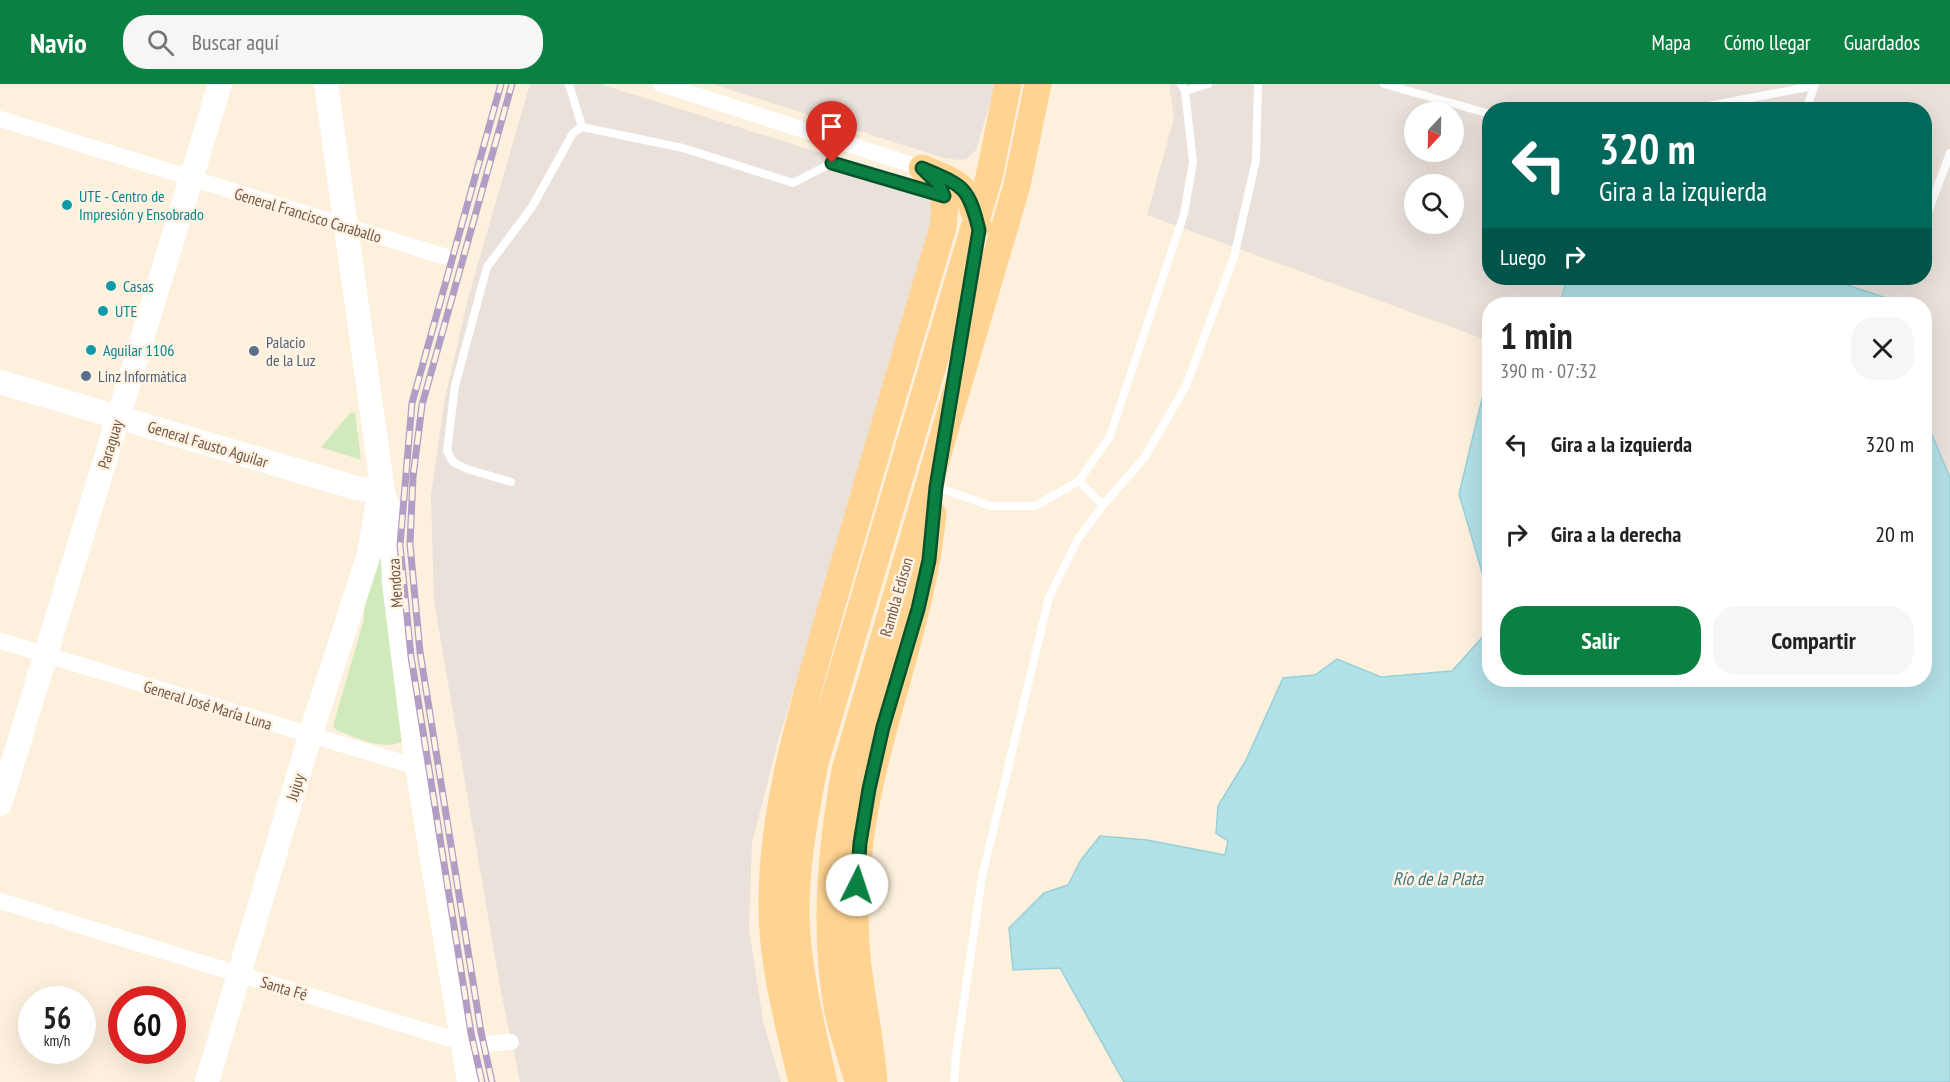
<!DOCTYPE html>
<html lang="es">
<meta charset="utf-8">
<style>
:root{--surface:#fff;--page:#f6f6f6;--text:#222;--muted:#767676;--accent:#0b8043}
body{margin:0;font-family:"PT Sans Narrow",sans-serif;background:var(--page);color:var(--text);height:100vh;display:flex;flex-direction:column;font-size:22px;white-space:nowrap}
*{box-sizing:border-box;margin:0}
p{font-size:20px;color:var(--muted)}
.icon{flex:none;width:33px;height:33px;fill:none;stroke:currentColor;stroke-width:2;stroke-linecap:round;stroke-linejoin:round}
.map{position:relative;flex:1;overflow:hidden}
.sheet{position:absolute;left:1482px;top:213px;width:450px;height:390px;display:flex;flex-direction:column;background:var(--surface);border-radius:24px;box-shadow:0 6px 24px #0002}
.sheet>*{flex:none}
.guide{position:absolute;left:1482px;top:18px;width:450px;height:183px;border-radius:24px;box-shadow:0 6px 24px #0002;background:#00695c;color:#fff;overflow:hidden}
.needle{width:39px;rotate:202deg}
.fabs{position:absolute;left:1404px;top:18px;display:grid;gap:12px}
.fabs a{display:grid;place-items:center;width:60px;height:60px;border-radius:50%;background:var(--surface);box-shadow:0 6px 24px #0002;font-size:30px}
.speed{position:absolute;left:18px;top:902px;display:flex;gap:12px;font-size:30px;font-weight:700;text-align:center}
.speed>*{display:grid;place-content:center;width:78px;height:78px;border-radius:50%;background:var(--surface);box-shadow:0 6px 24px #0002;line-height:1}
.speed small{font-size:15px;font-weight:400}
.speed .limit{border:9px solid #d22;background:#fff;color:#111}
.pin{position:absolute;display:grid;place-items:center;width:51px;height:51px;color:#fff;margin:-62px -26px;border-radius:50% 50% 50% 0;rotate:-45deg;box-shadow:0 0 6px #0007}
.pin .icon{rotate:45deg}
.me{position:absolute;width:66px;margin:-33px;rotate:4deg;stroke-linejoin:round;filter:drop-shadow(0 0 4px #0008)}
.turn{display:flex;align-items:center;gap:21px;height:126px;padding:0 18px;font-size:27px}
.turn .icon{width:78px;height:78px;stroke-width:2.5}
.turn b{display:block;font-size:42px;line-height:51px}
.then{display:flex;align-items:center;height:57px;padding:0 18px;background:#0003;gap:12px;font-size:22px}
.round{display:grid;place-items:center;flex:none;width:63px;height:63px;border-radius:24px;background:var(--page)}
.summary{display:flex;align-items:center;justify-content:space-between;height:102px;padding:0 18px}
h1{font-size:36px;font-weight:600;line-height:45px}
.cta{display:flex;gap:12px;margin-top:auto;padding:12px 18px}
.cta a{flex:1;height:69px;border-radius:24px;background:var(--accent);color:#fff;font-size:24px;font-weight:600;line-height:69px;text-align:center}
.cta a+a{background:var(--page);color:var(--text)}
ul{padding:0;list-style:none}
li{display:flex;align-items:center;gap:18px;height:90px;padding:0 18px}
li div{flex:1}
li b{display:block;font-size:22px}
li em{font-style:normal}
header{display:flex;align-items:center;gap:36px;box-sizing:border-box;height:84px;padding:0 30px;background:var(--accent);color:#fff}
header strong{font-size:28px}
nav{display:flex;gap:33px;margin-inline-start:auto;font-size:21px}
.search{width:420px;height:54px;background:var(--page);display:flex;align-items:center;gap:15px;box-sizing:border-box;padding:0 21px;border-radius:24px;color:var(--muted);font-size:22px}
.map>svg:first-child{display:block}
.industrial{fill:#eae1da;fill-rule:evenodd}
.green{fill:#d0eabc}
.water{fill:#b2e0e7;stroke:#97d0d9;stroke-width:1.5}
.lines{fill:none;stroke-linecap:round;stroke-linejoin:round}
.lane{stroke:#fff;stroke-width:8}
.street{stroke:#fff;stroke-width:16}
.secondary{stroke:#fff;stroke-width:24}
.primary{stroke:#ffd492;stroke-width:27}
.rail-casing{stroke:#b29dc5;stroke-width:7}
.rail{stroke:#fff4e4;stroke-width:4.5;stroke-dasharray:14;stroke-linecap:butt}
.route-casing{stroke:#07532c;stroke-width:15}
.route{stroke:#0b8043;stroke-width:10}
.culture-dot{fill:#0f9aa8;stroke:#fff4e4;stroke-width:2}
.service-dot{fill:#5c6f8a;stroke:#fff4e4;stroke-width:2}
.labels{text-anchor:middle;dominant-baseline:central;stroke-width:5;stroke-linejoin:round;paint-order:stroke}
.culture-label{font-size:16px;fill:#0d838f;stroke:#fff4e4;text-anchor:start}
.street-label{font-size:16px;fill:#735545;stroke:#fff4e4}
.service-label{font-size:16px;fill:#4e5e75;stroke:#fff4e4;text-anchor:start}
.water-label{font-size:18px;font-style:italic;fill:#3b7781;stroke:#fff4e4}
</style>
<header>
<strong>Navio</strong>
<div class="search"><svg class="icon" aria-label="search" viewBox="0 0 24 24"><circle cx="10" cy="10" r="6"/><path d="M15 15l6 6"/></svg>Buscar aquí</div>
<nav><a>Mapa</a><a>Cómo llegar</a><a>Guardados</a></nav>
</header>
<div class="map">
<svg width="1950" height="998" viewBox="0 0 1950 998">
<rect width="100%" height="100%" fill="#fdf0dd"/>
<path class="industrial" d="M530 0H600L949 109 778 657 752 759 749 844 763 937 781 998H520L501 908 434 517 431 411 444 319 468 214Z
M712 0H996L976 66 967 75 959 76 944 74Z
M1169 0H1950V394L1925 334 1924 220H1896L1889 215 1826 194H1924V26H1490V194H1567L1560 220H1490L1489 257 1147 131 1174 34ZM1414 28H1454V68H1414ZM1414 100H1454V140H1414Z"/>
<path class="green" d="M351 328 355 329 361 376 321 363Z
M377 471 382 476 403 657C381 668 357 653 336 646L333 642 364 535V516Z"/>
<path class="water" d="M1567 194H1826L1889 215 1896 220H1560Z
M1489 286V512L1459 410Z
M1925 334 1950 394V998H1124L1060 884 1013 886 1009 844 1044 809 1068 801 1081 776 1100 752 1147 756 1225 771 1228 757 1216 749 1218 722 1246 676 1283 594 1315 591 1337 575 1381 593 1452 587 1489 546 1490 596H1924Z"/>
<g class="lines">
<path class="lane" d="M569 0 582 43
M1384 0 1490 30
M1185 7 1208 0
M1687 26 1814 2
M1806 26 1815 0
M1924 139 1950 69
M1079 397 1103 421
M511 398 467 385 453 378 447 367 455 302 487 183 532 123 573 49 582 43 683 64 793 99 832 79 935 110
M936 403 991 422H1035L1079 397 1110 352 1184 130 1193 78 1185 7 1181 0
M954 998 956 971 982 793 1049 513 1078 455 1103 421 1144 374 1186 302 1234 173 1256 76 1258 0"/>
<path class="street" d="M661 0 922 84
M0 35 443 172
M0 557 417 683
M0 817 49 832
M59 835 461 958 484 960 511 958"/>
<path class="secondary" d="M326 0 383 408 391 433 394 499 417 683 469 998
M0 298 356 404 383 408
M0 720 220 0
M207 998 310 652 369 470 377 422 383 408"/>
<path class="primary" d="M922 84C959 100 967 99 978 141
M802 998C788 938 771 877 772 815 773 717 803 625 829 531 866 401 905 273 943 143 947 113 944 107 923 85
M824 998C812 945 798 889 796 834 795 783 805 729 815 679L989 93 1008 0
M858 998C852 975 843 951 838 928 823 847 831 766 845 686L1017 101 1038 0
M874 998C871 956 861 914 857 872 853 835 856 795 860 758 874 646 922 543 933 430"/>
<defs>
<path id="rail" d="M482 998 471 949 411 572 400 461 412 319 501 0
M492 998 481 948 420 568 410 460 413 393 422 321 512 0"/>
</defs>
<use href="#rail" class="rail-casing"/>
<use href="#rail" class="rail"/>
</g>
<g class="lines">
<defs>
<path id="route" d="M832 79 944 112 940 102 922 84C963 102 968 101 979 146L936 403 929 476 918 525 883 643 869 705 860 759 857 801"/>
</defs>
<use href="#route" class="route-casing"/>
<use href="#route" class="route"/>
</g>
<g class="culture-dot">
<circle cx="67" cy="121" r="6"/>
<circle cx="111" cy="202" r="6"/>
<circle cx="103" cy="227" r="6"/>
<circle cx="91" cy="266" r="6"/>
</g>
<g class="service-dot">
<circle cx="254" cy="267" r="6"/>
<circle cx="86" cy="292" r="6"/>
</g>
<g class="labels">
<g class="culture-label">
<text x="79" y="112">UTE - Centro de<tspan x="79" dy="18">Impresión y Ensobrado</tspan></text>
<text x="123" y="202">Casas</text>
<text x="115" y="227">UTE</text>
<text x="103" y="266">Aguilar 1106</text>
</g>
<g class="street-label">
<text transform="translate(308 131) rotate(17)">General Francisco Caraballo</text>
<text transform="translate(110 360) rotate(-73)">Paraguay</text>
<text transform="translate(208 360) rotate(17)">General Fausto Aguilar</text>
<text transform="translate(395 499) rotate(-94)">Mendoza</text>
<text transform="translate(896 513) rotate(-74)">Rambla Edison</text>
<text transform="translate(208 621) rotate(17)">General José María Luna</text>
<text transform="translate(295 703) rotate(-73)">Jujuy</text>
<text transform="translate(284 904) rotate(17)">Santa Fé</text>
</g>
<g class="service-label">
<text x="266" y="258">Palacio<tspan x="266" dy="18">de la Luz</tspan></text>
<text x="98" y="292">Linz Informática</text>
</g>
<g class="water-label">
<text x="1438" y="794">Río de la Plata</text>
</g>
</g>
</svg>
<div class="fabs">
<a><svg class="needle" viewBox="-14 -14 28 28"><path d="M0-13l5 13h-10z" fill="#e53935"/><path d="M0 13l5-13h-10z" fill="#767676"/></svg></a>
<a><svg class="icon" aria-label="search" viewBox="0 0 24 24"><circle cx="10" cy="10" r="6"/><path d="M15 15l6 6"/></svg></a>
</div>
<div class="speed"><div>56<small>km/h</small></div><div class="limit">60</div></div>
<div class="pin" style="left:832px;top:79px;background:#d93025"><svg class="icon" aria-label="arrive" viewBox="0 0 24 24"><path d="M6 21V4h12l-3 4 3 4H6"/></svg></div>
<svg class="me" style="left:857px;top:801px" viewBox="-20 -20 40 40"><circle r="19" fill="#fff"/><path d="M0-13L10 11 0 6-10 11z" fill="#0b8043"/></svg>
<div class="guide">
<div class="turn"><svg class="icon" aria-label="left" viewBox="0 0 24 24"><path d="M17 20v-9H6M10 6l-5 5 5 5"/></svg><div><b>320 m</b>Gira a la izquierda</div></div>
<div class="then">Luego<svg class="icon" aria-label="right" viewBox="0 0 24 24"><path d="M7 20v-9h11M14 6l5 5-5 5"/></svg></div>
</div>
<section class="sheet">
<div class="summary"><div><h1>1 min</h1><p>390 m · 07:32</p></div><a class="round"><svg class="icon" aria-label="close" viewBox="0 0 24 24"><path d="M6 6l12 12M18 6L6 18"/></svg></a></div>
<ul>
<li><svg class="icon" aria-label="left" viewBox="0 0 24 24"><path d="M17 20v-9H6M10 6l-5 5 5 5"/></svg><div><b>Gira a la izquierda</b></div><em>320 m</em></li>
<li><svg class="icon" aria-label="right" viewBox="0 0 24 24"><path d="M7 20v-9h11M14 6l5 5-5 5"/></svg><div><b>Gira a la derecha</b></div><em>20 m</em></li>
</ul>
<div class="cta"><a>Salir</a><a>Compartir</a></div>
</section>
</div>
